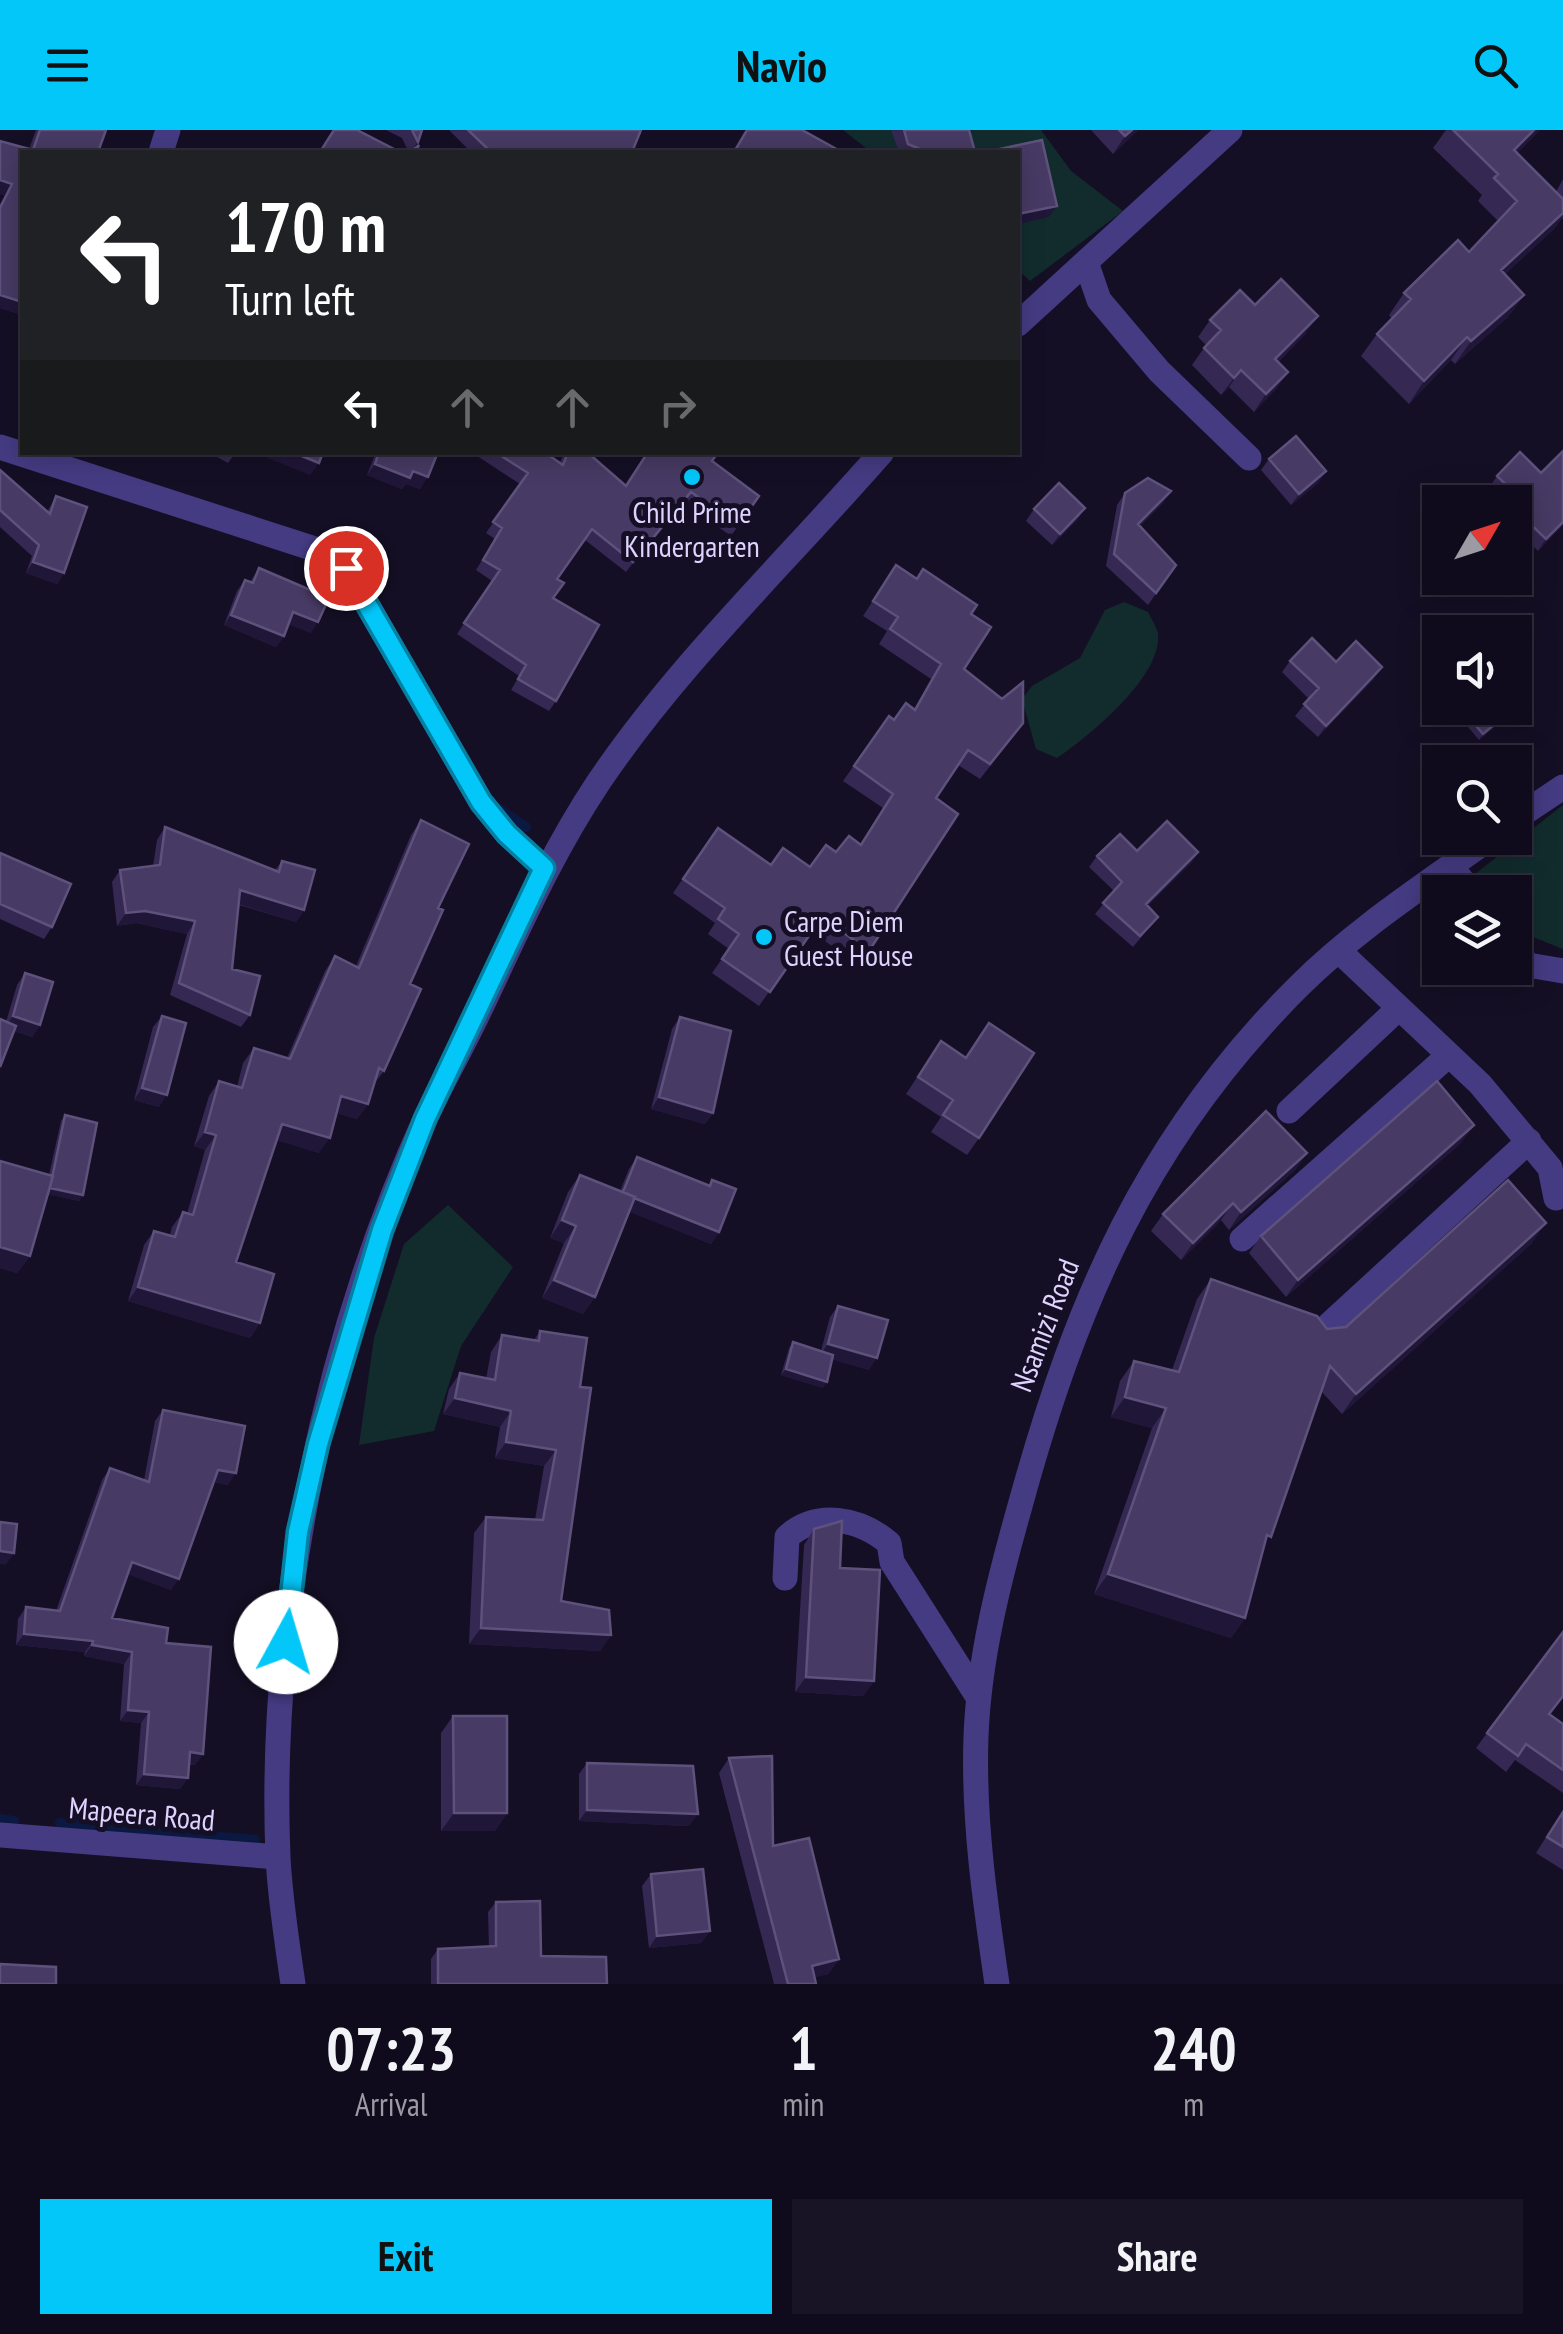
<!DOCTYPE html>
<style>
:root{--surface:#100b1c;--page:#191425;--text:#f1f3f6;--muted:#9c9ba3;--line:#302b3b;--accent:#04c7f9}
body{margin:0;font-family:"PT Sans Narrow",sans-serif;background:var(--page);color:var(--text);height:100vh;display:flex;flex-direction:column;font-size:38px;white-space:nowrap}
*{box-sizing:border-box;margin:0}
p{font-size:32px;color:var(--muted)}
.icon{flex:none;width:55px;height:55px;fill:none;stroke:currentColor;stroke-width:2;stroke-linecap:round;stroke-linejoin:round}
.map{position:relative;height:1854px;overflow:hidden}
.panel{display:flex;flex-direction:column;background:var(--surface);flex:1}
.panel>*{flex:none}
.guide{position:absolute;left:20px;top:20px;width:1000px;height:305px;border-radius:0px;box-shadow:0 5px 25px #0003,0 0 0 2px var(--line);background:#202124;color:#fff;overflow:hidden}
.needle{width:65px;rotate:51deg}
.tools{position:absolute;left:1422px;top:355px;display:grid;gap:20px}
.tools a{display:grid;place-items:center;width:110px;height:110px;border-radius:0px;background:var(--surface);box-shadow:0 5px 25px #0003,0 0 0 2px var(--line);font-size:50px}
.pin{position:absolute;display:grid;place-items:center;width:85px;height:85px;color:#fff;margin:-42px;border:5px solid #fff;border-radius:50%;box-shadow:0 2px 10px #0007}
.me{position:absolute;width:110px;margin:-55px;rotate:6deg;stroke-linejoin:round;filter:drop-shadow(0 0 8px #0008)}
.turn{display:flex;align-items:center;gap:35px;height:210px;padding:0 40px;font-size:45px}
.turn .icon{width:130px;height:130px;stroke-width:2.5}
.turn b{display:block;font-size:70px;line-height:85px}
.lanes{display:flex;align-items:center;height:95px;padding:0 40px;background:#0003;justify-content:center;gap:50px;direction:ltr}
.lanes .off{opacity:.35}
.eta{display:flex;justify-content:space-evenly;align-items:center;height:170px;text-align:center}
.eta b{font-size:60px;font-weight:600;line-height:70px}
.action{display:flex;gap:20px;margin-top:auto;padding:20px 40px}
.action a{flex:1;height:115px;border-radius:0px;background:var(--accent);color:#111;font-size:40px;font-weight:600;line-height:115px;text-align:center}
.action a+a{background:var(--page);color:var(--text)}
header{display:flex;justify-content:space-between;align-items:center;height:130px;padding:0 40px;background:var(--accent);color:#111;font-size:45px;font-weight:600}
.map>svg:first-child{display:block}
.green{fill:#122c2e}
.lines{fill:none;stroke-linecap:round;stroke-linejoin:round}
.stream{stroke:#0b1942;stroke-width:10}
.minor{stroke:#453b83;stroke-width:25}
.wall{fill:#352852}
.shaded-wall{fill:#201638}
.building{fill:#473a64;stroke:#5e527c;stroke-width:2.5}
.route-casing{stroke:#0381a2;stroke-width:25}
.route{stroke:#04c7f9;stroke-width:18}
.poi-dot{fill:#04c7f9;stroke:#150f25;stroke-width:4}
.labels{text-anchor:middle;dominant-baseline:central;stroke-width:10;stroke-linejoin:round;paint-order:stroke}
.poi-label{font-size:30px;fill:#ddd3fe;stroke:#150f25}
.street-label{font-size:30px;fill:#ddd3fe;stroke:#150f25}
</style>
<header><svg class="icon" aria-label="menu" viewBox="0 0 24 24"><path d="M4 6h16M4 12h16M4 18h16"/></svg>Navio<svg class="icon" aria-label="search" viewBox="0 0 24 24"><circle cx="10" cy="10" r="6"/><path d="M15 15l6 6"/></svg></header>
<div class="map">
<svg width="1563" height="1854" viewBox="0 0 1563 1854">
<rect width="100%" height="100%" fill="#150f25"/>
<path class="green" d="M843 0H1041L1071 41 1123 81 1030 151 1018 140V22H871Z
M1124 472 1148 482C1151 488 1157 498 1158 504 1162 547 1089 606 1057 628L1036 619 1022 569 1032 556 1080 528 1105 480Z
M1563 675V819L1515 800V762H1452Z
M448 1075 513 1137 461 1216 434 1301 359 1315 374 1208 404 1114Z"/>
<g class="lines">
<path class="stream" d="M498 678 526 697
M0 1689 14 1691
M60 1693 255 1710"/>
<path class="minor" d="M161 22 168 0
M1086 132 1099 170 1159 241 1249 328
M1018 194 1230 0
M0 317 324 422 346 438 481 672 507 704 544 738
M1515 689 1563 657
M1451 736 1471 762
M1515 818 1528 835 1563 841
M1339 821 1480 954 1550 1038 1556 1068
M1289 981 1399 878
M1242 1109 1449 925
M1319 1204 1529 1011
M785 1448 787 1407C817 1380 859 1388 889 1413L892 1432 978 1567
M0 1705 278 1727
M293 1854C287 1812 280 1769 278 1727 268 1483 325 1209 426 987 442 953 460 921 476 888 516 805 547 730 598 653 679 533 787 431 882 322
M997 1854C985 1772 973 1689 976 1606 979 1528 999 1450 1020 1376 1076 1172 1146 1008 1299 856 1356 799 1425 755 1490 708"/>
</g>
<path class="wall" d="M36 0H106L98 22H22V185L0 178V74L5 65 0 64V11L29 19Z
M333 0H357L398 21H408L402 8 386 0H422L418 12 412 20 416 22H319Z
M449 0H641L632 22H471Z
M891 0H969L975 22H899Z
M1091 0H1138L1113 24Z
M1446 0H1540L1517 23 1556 62 1563 49V89L1562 88 1554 99 1505 144 1524 165 1508 187 1455 234 1451 230 1409 274 1361 226 1377 204 1392 189 1389 185 1404 163 1469 122 1498 91 1478 71 1482 65 1433 18Z
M1255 175 1306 203 1278 232 1288 242 1276 259 1254 282 1229 257 1221 265 1192 235 1206 215 1198 207 1210 190Z
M1563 321V395L1538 421 1515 399V395L1520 388 1515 383V372H1504L1489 358 1497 346 1541 343Z
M208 322H236L228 333Z
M376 322H438L420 359 406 354 402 359 367 345Z
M471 322H544L560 333 564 322H587L625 355 712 331 759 366 731 406 684 373 626 442 585 410 557 449 553 468 556 571 549 581 511 560 519 546 457 504 492 451 476 440 495 409 486 403 520 354Z
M1269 329 1326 341 1318 353 1291 375 1261 340Z
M0 340 47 382 56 366 64 443 57 454 26 443 32 426 0 397Z
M1125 363 1163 373 1140 396 1176 435 1148 475 1106 436 1117 375Z
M1085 378 1077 390 1052 415 1026 391 1034 379Z
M896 435 971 484 964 539 1012 608 980 649 958 635 936 668 869 821 859 835 812 802 759 876 712 843 729 819 708 804 715 793 673 763 718 698 771 735 810 737 836 722 860 715 883 678 843 651 889 586 894 590 914 579 931 549 879 514 887 501 863 486Z
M259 438 311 503 289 494 284 506 276 517 224 495 237 461 245 450 250 452Z
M1290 531 1336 532 1374 549 1318 607 1295 586 1309 569 1282 542Z
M1462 578 1510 584 1479 610 1457 584Z
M421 690 438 778 410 854 384 941 373 955 368 974 357 989 337 983 319 1023 277 1010 236 1132 260 1193 250 1208 128 1171 144 1115 154 1101 170 1105 172 1097 183 1082 187 1084 205 1020 194 1016 209 966 219 951 237 957 243 933 254 918 287 928 325 841 335 826 356 836 411 705Z
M165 697 275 740 282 731 304 780 296 792 239 775 232 839 250 885 241 897 170 865 187 804 136 793 117 796 112 752 120 740 153 736 157 710Z
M1137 721 1198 722 1191 733 1147 776 1158 787 1133 817 1095 784 1114 761 1089 737 1097 726Z
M0 723 52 797 44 809 0 789Z
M25 843 40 895 32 907 14 901 6 892 17 855Z
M162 886 159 977 134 970 153 897Z
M680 887 713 983 705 994 651 979 672 899Z
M941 911 979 1008 967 1025 931 1002 941 987 906 964Z
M65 985 83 1065 79 1071 48 1064 30 1126 17 1143 0 1138V1031L49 1045 61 991Z
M1462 1012 1286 1167 1249 1123 1261 1106Z
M1307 1023 1295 1040 1229 1100 1221 1090 1181 1130 1151 1101 1163 1084Z
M637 1027 708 1056 712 1050 719 1102 711 1114 629 1081 595 1167 583 1184 542 1168 564 1113 550 1108 568 1062 580 1045 620 1061 629 1039Z
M1532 1113 1342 1284 1322 1262 1263 1418 1245 1488 1231 1508 1094 1464 1152 1298 1111 1287 1120 1251 1134 1231 1172 1240 1197 1169 1211 1149 1327 1199 1346 1197Z
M838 1176 869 1240 832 1229 823 1258 781 1245 789 1218 793 1212 821 1221 830 1187Z
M540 1201 580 1257 561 1471 611 1505 600 1521 469 1514 474 1403 486 1387 535 1390 544 1336 495 1328 500 1297 443 1284 449 1259 460 1243 486 1249 491 1222 502 1205 534 1210Z
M163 1280 228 1355 214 1352 171 1460 128 1444 112 1488 166 1513 203 1624 195 1635H189L188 1648 180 1659 136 1655 141 1593 120 1591 124 1534 84 1526 85 1522 16 1515 18 1489 26 1477 56 1481 102 1350 110 1338 144 1350 155 1291Z
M814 1399 840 1438 874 1551 863 1566 795 1562 804 1415Z
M1550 1585 1563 1594V1663L1515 1630 1506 1642 1476 1618 1487 1603Z
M453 1586 507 1683 495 1701H441V1603Z
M729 1628 773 1716 839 1829 828 1844 814 1847 816 1854H774L719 1643Z
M587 1633 689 1696 579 1691V1644Z
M1563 1680V1740L1536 1723Z
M651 1744 710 1801 701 1813 649 1818 642 1756Z
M496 1772 541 1826 607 1854H431V1829L438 1819 489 1817 488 1782Z"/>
<path class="shaded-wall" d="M1132 0H1138L1113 24 1125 6Z
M1534 0H1540L1498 43 1514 20Z
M0 50 12 54 5 65 0 64Z
M1057 76 1049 87 1018 94V84Z
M1563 83V86L1554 99 1485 162 1501 140Z
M0 165 22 172V185L0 178Z
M1524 165 1508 187 1455 234 1471 211Z
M1318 186 1306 203 1263 246 1275 229Z
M1467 207 1451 230 1409 274 1424 251Z
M1241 240 1229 257 1221 265 1234 248Z
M1288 242 1276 259 1254 282 1266 264Z
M253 322H292L319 333 310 345Z
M375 334 413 341 428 347 420 359 406 354 402 359 367 345Z
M1326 341 1318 353 1291 375 1299 364Z
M1171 361 1163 373 1130 406 1138 394Z
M691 362 684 373 626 442 633 432Z
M1085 378 1077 390 1052 415 1060 404Z
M1563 392V395L1538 421 1546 409Z
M33 432 64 443 57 454 26 443Z
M293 482 318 492 311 503 286 493Z
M231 485 284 506 276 517 224 495Z
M1382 537 1374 549 1318 607 1326 596Z
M1514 578 1510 584 1479 610 1483 604Z
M1198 722 1191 733 1138 784 1146 774Z
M240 760 304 780 296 792 232 772Z
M145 781 195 791 187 804 136 793 117 796 126 783Z
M13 886 40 895 32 907 4 898Z
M142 958 167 965 159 977 134 970Z
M341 966 368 974 357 989 331 981Z
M659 967 713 983 705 994 651 979Z
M282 994 330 1008 319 1023 272 1009Z
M1474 995 1462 1012 1286 1167 1298 1150Z
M205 1002 216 1005 205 1020 194 1016Z
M1307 1023 1295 1040 1229 1100 1241 1082Z
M50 1058 83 1065 79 1071 45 1064Z
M623 1064 719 1102 711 1114 614 1076Z
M1233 1073 1221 1090 1181 1130 1193 1113Z
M562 1090 576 1096 564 1113 550 1108Z
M1546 1093 1532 1113 1342 1284 1356 1264Z
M0 1117 30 1126 17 1143 0 1138Z
M554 1150 595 1167 583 1184 542 1168Z
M138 1157 260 1193 250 1208 128 1171Z
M828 1214 877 1228 869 1240 819 1226Z
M786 1239 827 1252 823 1258 781 1245Z
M1125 1267 1166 1278 1152 1298 1111 1287Z
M455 1268 511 1281 500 1297 443 1284Z
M506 1312 556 1320 544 1336 495 1328Z
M218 1340 236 1343 228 1355 210 1351Z
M0 1421 14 1423 6 1435 0 1434Z
M132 1432 179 1449 171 1460 124 1443Z
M1108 1444 1245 1488 1231 1508 1094 1464Z
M481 1498 611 1505 600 1521 469 1514Z
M24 1504 93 1511 85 1522 16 1515Z
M92 1515 132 1522 124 1534 84 1526Z
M806 1547 874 1551 863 1566 795 1562Z
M128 1580 149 1582 141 1593 120 1591Z
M190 1622 203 1624 195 1635 182 1634Z
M144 1644 188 1648 180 1659 136 1655Z
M587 1680 698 1684 689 1696 579 1691Z
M454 1683H507L495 1701H441Z
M710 1801 701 1813 649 1818 657 1806Z
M839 1829 828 1844 801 1851 812 1836Z"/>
<path class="building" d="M40 0H106L98 22H22V172L0 165V78L12 54 0 50V11L33 20Z
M334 0H357L398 21 413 20 419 15 416 22H320Z
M412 0H422L418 12Z
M468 0H641L632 22H491Z
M747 0H802L842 22H734Z
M904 0H969L975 22H927L908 14Z
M1119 0H1132L1125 6Z
M1453 0H1534L1514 20 1563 69V83L1501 140 1524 165 1471 211 1467 207 1424 251 1377 204 1411 169 1404 163 1458 110 1469 122 1517 71 1494 48 1498 44Z
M1042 10 1057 76 1018 84V22H986Z
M1281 149 1318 186 1275 229 1288 242 1266 264 1241 240 1234 248 1204 218 1221 200 1210 190 1240 160 1255 175Z
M1296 306 1326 341 1299 364 1269 329Z
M1563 321V392L1546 409 1522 386 1530 378 1497 346 1520 322 1541 343Z
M292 322H323L319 333Z
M379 322H438L428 347 413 341 410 348 375 334Z
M495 322H544L563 335 568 322H587L626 356 648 322H718L712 331 759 366 738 396 691 362 633 432 592 399 557 449 564 453 553 468 599 495 556 571 518 549 526 535 464 493 500 440 483 430 502 398 493 392 528 343Z
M0 340 50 384 56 366 87 377 64 443 33 432 39 415 0 380Z
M1148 348 1171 361 1138 394 1176 435 1156 463 1114 424 1125 363Z
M1059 353 1085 378 1060 404 1034 379Z
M896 435 917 449 923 439 977 475 971 484 991 497 964 539 1002 569 1023 552V593L990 634 968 620 936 668 958 684 869 821 822 787 770 862 722 829 739 804 718 789 725 778 683 749 718 698 771 735 783 718 810 737 826 715 836 722 849 706 861 715 893 664 854 636 889 586 894 590 906 573 915 580 941 534 890 499 898 487 873 471Z
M259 438 329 468 318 492 293 482 284 506 231 485 245 450 253 453Z
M1312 508 1336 532 1356 511 1382 537 1326 596 1304 574 1319 558 1290 531Z
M1515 548 1525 560 1515 569Z
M1461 578H1514L1483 604Z
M421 690 469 714 438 778 443 780 410 854 421 859 384 941 379 938 368 974 341 966 330 1008 282 994 236 1132 274 1144 260 1193 138 1157 154 1101 175 1107 183 1082 193 1085 216 1005 205 1002 219 951 242 958 254 918 290 929 335 826 359 838Z
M1167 691 1198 722 1146 774 1158 787 1140 806 1103 773 1122 752 1097 726 1120 704 1137 721Z
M165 697 279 742 282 731 315 740 304 780 240 760 232 839 260 846 250 885 179 853 195 791 145 781 126 783 120 740 160 735Z
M0 723 71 754 52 797 0 774Z
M25 843 53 852 40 895 13 886Z
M162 886 186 893 167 965 142 958Z
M680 887 731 901 713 983 659 967Z
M0 889 16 896 0 937Z
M989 893 1034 923 979 1008 943 985 953 970 918 947 941 911 966 928Z
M1437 951 1474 995 1298 1150 1261 1106Z
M1266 981 1307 1023 1241 1082 1233 1073 1193 1113 1163 1084Z
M65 985 97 993 83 1065 50 1058Z
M637 1027 710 1056 712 1050 736 1059 719 1102 634 1068 635 1067 623 1062Z
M0 1031 53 1046 30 1126 0 1117Z
M580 1045 635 1067 595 1167 554 1150 576 1096 562 1090Z
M1508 1050 1546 1093 1356 1264 1330 1236 1271 1407 1267 1405 1245 1488 1108 1444 1166 1278 1125 1267 1134 1231 1179 1242 1211 1149 1317 1186 1327 1199 1346 1197Z
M838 1176 888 1190 877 1228 828 1214Z
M540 1201 587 1208 580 1257 591 1258 561 1471 609 1480 611 1505 481 1498 486 1387 543 1390 556 1320 506 1312 511 1281 455 1268 460 1243 495 1250 502 1205 539 1211Z
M793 1212 833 1225 827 1252 786 1239Z
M163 1280 245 1296 236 1343 218 1340 179 1449 132 1432 112 1488 168 1498 166 1513 211 1517 203 1624 190 1622 188 1648 144 1644 149 1582 128 1580 132 1522 92 1515 93 1511 24 1504 26 1477 60 1481 110 1338 149 1352Z
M842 1391 840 1438 880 1440 874 1551 806 1547 814 1399Z
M0 1392 17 1394 14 1423 0 1421Z
M1563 1502V1566L1549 1584 1563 1594V1640L1526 1614 1518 1626 1487 1603Z
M453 1586H507V1683H454Z
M772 1626 773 1716 809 1708 839 1829 812 1836 816 1854H788L729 1628Z
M587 1633 693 1636 698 1684 587 1680Z
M1563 1682V1717L1547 1707Z
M703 1739 710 1801 657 1806 651 1744Z
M540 1771 541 1826 606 1827 607 1854H438V1819L496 1816V1772Z
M0 1834 56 1837V1854H0Z"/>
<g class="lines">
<defs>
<path id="route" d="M286 1512 298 1402 318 1314 382 1100 425 989 544 738 507 704 481 672 346 438"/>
</defs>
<use href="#route" class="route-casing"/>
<use href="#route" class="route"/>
</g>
<g class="poi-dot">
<circle cx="692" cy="347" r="10"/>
<circle cx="764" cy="807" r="10"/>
</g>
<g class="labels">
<g class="poi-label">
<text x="692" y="381">Child Prime<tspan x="692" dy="34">Kindergarten</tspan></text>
<text x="784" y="790" text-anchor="start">Carpe Diem<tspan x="784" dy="34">Guest House</tspan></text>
</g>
<g class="street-label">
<text transform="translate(1044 1195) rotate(-69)">Nsamizi Road</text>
<text transform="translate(142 1683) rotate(5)">Mapeera Road</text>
</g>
</g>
</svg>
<div class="tools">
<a><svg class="needle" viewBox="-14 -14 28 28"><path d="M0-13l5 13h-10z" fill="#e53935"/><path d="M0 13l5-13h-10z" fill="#9c9ba3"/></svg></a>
<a><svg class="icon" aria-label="sound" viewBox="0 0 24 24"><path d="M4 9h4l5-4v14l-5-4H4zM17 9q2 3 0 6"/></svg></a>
<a><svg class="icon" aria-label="search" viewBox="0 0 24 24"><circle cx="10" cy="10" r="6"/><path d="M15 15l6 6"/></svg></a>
<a><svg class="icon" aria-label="layers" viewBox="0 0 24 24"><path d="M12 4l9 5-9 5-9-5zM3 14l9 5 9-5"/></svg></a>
</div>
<div class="pin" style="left:346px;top:438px;background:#d93025"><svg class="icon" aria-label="arrive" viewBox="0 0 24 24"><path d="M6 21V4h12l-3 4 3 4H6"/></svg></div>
<svg class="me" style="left:286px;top:1512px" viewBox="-20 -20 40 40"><circle r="19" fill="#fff"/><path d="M0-13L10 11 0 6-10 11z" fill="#04c7f9"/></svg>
<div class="guide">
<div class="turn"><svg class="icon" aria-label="left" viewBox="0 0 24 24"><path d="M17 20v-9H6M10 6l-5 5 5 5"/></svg><div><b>170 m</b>Turn left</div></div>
<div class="lanes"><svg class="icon" aria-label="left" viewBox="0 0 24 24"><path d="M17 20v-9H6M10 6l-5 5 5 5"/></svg><svg class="icon off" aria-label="ahead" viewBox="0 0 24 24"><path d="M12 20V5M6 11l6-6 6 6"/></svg><svg class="icon off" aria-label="ahead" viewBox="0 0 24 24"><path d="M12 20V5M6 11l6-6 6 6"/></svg><svg class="icon off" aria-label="right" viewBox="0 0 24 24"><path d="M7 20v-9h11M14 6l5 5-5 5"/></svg></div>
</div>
</div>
<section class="panel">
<div class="eta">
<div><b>07:23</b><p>Arrival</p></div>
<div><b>1</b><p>min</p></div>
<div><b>240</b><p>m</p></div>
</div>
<div class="action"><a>Exit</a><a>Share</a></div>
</section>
